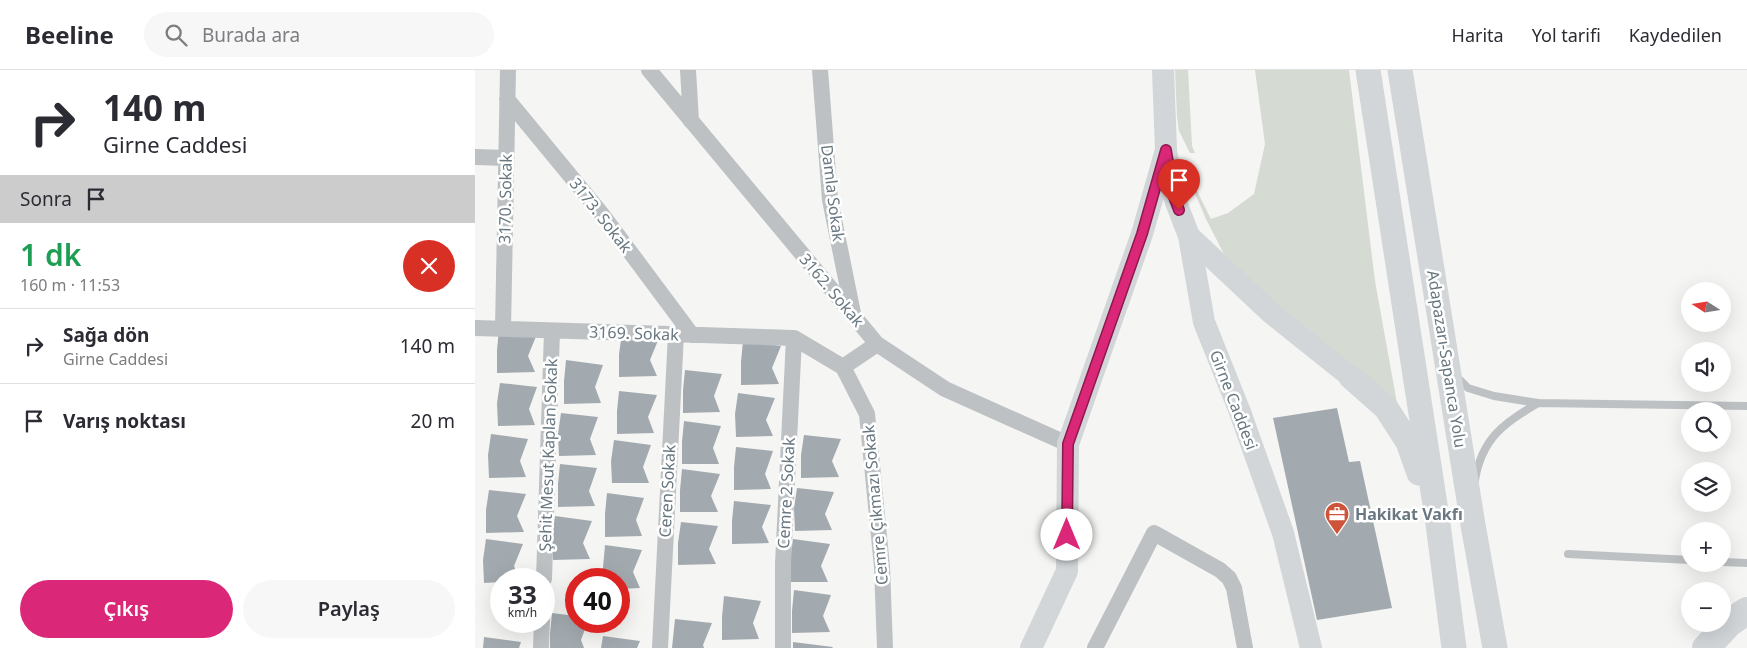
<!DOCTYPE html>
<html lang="tr">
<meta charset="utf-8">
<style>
:root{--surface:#fff;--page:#f7f7f7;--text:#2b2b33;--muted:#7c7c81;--line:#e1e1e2;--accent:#db2777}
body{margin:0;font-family:"Noto Sans",sans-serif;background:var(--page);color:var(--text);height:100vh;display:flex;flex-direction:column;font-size:19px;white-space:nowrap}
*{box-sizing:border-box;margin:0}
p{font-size:16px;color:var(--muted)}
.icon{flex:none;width:28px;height:28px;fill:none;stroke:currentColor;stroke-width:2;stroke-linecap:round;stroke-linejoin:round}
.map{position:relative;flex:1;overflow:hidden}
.panel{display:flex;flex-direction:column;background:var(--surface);width:475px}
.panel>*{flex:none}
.banner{background:#fff;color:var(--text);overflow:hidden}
.needle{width:32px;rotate:282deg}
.buttons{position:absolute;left:1206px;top:212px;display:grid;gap:10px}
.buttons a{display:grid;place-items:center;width:50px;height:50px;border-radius:50%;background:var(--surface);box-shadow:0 5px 20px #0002;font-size:25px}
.speed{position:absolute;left:15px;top:498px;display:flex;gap:10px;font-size:25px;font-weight:700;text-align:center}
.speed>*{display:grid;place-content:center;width:65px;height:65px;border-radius:50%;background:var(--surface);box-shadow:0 5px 20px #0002;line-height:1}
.speed small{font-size:12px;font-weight:400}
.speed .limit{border:8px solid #d22;background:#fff;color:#111}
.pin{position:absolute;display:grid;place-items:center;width:42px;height:42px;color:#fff;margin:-51px -21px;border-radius:50% 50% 50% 0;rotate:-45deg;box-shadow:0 0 5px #0007}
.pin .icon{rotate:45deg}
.me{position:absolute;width:55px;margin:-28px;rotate:0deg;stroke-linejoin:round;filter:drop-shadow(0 0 4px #0008)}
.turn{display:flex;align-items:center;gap:18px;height:105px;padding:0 20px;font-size:22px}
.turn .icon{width:65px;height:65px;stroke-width:2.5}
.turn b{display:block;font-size:35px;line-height:42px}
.then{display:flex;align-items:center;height:48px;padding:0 20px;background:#0003;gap:10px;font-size:19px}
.round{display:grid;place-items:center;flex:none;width:52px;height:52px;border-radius:26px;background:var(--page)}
.head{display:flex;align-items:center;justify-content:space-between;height:85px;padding:0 20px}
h1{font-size:30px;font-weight:600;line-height:38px;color:#1e9e55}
.action{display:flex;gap:10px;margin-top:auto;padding:10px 20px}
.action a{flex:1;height:58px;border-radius:30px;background:var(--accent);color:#fff;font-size:20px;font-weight:600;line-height:58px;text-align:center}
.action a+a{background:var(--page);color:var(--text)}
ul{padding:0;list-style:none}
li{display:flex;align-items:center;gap:15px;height:75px;padding:0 20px;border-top:1px solid var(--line)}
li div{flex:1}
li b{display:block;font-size:19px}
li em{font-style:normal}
header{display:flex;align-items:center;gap:30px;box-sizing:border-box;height:70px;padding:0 25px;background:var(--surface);border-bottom:1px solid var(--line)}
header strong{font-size:24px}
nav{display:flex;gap:28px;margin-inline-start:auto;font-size:18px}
.search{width:350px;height:45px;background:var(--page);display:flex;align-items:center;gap:12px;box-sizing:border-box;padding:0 18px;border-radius:28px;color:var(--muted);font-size:19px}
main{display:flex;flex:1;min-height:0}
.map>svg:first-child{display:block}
.green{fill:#d5dad2}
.building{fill:#a3aaaf}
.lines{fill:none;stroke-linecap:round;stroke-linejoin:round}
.lane{stroke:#bdc1c4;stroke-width:8}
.street{stroke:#bdc1c4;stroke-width:16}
.secondary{stroke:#d2d6d9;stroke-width:22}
.primary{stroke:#d2d6d9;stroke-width:25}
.highway{stroke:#d2d6d9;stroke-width:28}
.route-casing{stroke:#8e194d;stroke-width:12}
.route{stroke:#db2777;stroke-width:9}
.labels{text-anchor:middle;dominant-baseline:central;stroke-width:5;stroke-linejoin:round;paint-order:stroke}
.street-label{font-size:16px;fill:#687780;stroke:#fff}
.poi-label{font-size:16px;font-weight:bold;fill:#687780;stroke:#fff;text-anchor:start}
</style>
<header>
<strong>Beeline</strong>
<div class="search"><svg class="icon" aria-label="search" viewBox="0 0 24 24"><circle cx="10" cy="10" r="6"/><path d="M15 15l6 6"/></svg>Burada ara</div>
<nav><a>Harita</a><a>Yol tarifi</a><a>Kaydedilen</a></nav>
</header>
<main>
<section class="panel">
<div class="banner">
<div class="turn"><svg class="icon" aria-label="right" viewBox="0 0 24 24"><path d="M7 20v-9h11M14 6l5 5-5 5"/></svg><div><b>140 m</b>Girne Caddesi</div></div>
<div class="then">Sonra<svg class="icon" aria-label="arrive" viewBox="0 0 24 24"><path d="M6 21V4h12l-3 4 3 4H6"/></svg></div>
</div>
<div class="head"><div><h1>1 dk</h1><p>160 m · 11:53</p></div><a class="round" style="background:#d93025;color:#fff"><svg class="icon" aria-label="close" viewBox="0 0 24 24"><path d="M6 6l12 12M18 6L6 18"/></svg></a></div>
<ul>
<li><svg class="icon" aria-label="right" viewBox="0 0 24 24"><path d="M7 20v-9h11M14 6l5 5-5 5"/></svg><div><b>Sağa dön</b><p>Girne Caddesi</p></div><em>140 m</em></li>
<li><svg class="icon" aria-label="arrive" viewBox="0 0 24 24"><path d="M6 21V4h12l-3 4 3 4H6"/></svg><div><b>Varış noktası</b></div><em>20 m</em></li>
</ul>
<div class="action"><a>Çıkış</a><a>Paylaş</a></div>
</section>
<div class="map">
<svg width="1272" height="578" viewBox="0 0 1272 578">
<rect width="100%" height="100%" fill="#f5f5f3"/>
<path class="green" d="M700 0H713L717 76 720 83H715L704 61 702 47Z
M780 0H874L900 211 925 350 883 307 752 190 731 149 715 112 717 111 736 149 753 143 779 124 790 74Z"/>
<path class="building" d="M24 259 62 264 53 286 60 302 22 303V280Z
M147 263 184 268 175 290 182 306 144 307V284Z
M268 271 306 276 297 298 304 314 266 315V292Z
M91 290 128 295 120 317 126 333 89 334V311Z
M210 300 247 304 239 326 245 342 208 343V320Z
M25 313 62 317 54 339 60 355 23 356 22 333Z
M144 321 182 325 173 347 179 363 142 364V341Z
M263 323 300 328 291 350 298 366 261 367 260 344Z
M862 338 874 392 885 391 917 538 842 550 798 348Z
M86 343 123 347 115 369 121 385 84 386 83 364Z
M209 351 246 356 238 378 244 394H207V372Z
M16 364 53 369 45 391 51 407 14 408 13 385Z
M329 365 366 369 357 391 364 407 326 408V385Z
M139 370 176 375 168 397 174 413H137L136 391Z
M261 377 298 381 290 404 296 419 259 420V397Z
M85 394 122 398 114 421 120 436 83 437V414Z
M207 399 245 404 236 426 243 442H205V420Z
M322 418 359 422 350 444 357 460 320 461 319 438Z
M14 420 51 424 42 446 49 462 11 463V440Z
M132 423 169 428 161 450 167 466 130 467V444Z
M259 431 296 435 287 457 294 473 257 474V451Z
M80 446 117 451 108 473 115 489 78 490 77 467Z
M206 452 243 456 234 479 241 494 203 495V473Z
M11 469 48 474 39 496 44 509H26V512L9 513 8 490Z
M318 469 355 474 346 496 353 512H315V490Z
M130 475 167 480 158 502 165 518 144 519V509H127Z
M319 520 356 525 348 546 355 562 317 563V541Z
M249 526 286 531 278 553 284 569 247 570V547Z
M77 543 101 546V551H113L106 570 109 578H75V564Z
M200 549 237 553 228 575 229 578H197Z
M128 566 165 571 162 578H126Z
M9 567 46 572 44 578H8Z
M318 572 358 577 357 578H318Z"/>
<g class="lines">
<path class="lane" d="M981 306 993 318 1019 326 1063 333 1272 336
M1000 410C1007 368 1029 353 1063 333
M1093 484 1215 490
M1248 492 1272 493"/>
<path class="street" d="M174 0 402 274 470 319 593 374
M213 0 216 51
M345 0 355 130 378 243
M32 29 126 143 217 265
M0 87 31 88
M0 258 319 268 368 297 402 274
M28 259 33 0
M368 297 392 344 407 497 410 578
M69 509 77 261
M66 578 67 551
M185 578 201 264
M308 578V494L319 268
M620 578 679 463 745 500 754 508 759 518 770 578"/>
<path class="secondary" d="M692 86 699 127 714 166 729 252 765 342 808 463 836 578
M714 166 796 243 876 307
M556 578 592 501 593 374 667 164 691 80 688 0"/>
<path class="primary" d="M893 0 963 454 979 578
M925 0 998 455 1020 578
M876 307 911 338 933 372 944 403"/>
<path class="highway" d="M1231 578 1254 553 1272 541"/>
</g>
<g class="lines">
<defs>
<path id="route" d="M592 465 593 374 667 164 691 80 699 127 704 140"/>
</defs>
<use href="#route" class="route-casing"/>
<use href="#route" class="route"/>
</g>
<defs>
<symbol id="office-pin" viewBox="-11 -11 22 30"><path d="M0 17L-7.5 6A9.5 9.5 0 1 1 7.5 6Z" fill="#cd543a" stroke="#fff"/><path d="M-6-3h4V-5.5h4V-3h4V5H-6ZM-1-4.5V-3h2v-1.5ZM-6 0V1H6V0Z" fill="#fff"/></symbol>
</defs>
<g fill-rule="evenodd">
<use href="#office-pin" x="848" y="430" width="28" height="38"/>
</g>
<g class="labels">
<g class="street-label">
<text transform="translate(358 123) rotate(83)">Damla Sokak</text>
<text transform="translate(30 129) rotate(-89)">3170. Sokak</text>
<text transform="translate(126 145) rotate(52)">3173. Sokak</text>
<text transform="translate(357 220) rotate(50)">3162. Sokak</text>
<text transform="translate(159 263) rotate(2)">3169. Sokak</text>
<text transform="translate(972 289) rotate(81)">Adapazarı-Sapanca Yolu</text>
<text transform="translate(759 330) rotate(69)">Girne Caddesi</text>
<text transform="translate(73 385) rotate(-88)">Şehit Mesut Kaplan Sokak</text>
<text transform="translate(192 421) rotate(-87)">Ceren Sokak</text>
<text transform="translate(311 423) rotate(-87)">Cemre 2 Sokak</text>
<text transform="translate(400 435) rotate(-95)">Cemre Çıkmazı Sokak</text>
</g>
<g class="poi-label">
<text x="880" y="444">Hakikat Vakfı</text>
</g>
</g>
</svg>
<div class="buttons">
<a><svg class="needle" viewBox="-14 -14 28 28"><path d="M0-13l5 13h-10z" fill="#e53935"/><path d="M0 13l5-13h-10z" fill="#7c7c81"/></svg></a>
<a><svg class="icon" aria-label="sound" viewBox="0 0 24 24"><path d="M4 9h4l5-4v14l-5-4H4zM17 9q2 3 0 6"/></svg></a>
<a><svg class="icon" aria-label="search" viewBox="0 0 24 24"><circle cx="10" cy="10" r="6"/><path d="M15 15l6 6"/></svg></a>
<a><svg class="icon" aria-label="layers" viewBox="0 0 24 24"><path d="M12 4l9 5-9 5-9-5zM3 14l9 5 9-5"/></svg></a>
<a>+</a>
<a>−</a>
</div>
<div class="speed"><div>33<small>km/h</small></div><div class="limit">40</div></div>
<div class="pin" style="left:704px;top:140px;background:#d93025"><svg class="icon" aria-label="arrive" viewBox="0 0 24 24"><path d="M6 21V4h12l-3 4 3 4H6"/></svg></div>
<svg class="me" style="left:592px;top:465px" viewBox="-20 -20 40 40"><circle r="19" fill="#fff"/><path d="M0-13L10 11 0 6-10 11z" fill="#db2777"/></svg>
</div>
</main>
